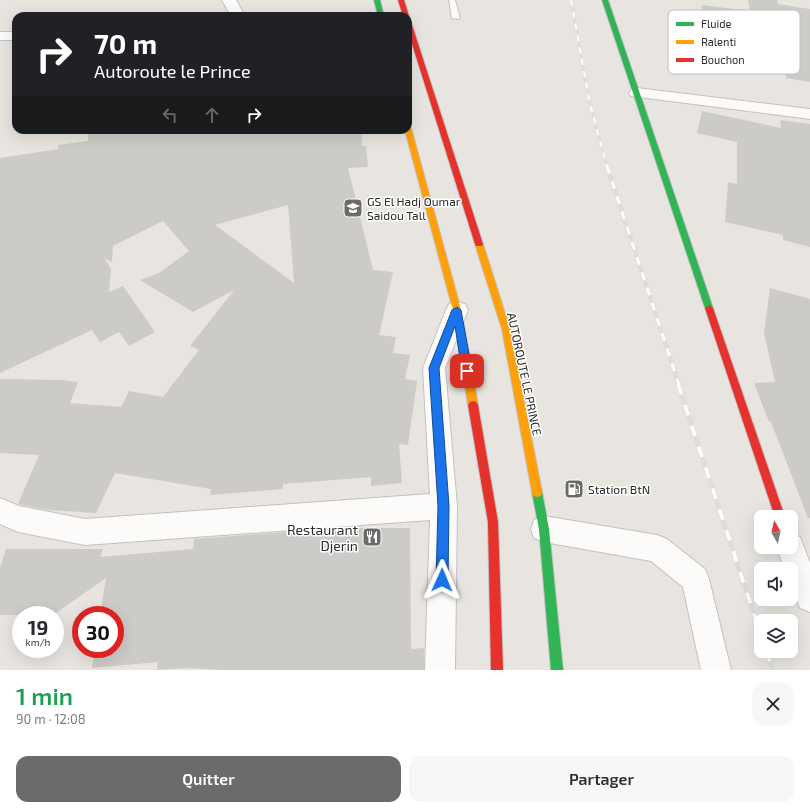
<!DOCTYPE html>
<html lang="fr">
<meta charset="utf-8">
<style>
:root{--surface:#fff;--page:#f7f7f7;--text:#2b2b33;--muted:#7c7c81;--accent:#6c6b6a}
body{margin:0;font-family:"Exo 2",sans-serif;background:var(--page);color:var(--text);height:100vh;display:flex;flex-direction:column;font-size:15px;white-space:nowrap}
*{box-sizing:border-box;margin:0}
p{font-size:13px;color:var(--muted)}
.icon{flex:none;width:22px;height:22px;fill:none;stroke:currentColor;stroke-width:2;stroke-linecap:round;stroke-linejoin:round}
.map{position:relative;height:670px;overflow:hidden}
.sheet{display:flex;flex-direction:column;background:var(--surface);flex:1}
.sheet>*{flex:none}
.hud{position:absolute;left:12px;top:12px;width:400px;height:122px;border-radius:12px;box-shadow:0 4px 16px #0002;background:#202124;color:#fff;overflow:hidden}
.needle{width:26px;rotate:351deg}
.controls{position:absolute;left:754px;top:510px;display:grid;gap:8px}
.controls a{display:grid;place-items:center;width:44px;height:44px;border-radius:8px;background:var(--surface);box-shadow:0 4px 16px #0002;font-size:20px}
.speed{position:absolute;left:12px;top:606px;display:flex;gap:8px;font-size:20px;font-weight:700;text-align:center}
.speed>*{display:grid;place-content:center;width:52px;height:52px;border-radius:50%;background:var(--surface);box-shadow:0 4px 16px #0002;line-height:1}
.speed small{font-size:10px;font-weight:400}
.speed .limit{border:6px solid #d22;background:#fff;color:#111}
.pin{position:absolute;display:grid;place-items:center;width:34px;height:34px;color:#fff;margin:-17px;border-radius:8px;box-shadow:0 2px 6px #0006}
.me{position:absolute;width:44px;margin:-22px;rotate:1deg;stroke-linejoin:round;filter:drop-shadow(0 0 3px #0008)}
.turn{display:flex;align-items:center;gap:14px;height:84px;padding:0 16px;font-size:18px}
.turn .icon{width:52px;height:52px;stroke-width:2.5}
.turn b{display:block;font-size:28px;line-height:34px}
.lanes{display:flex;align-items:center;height:38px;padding:0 16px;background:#0003;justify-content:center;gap:20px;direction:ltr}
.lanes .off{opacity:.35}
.round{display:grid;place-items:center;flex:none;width:42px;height:42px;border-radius:12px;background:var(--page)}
.overview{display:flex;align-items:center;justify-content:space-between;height:68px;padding:0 16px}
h1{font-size:24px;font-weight:600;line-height:30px;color:#1e9e55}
.primary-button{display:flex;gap:8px;margin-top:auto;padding:8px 16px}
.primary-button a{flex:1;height:46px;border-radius:12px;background:var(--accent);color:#fff;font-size:16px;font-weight:600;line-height:46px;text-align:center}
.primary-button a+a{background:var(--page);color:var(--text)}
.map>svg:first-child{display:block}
.building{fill:#cdcbc7;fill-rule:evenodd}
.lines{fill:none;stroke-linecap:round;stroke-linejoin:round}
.lane-casing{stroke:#c2c1c1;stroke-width:2}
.street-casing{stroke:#c2c1c1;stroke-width:2}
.fast-casing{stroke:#c2c1c1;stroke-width:2}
.slow-casing{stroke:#c2c1c1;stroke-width:2}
.jam-casing{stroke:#c2c1c1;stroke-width:2}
.lane{fill:#fcfbfa;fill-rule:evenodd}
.street{fill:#fcfbfa;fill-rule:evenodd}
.fast{fill:#30b455;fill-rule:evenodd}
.slow{fill:#ff9f0a;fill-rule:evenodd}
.jam{fill:#e5322d;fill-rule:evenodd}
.rail-far2-casing{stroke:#deddde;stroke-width:3}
.rail-far1-casing{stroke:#deddde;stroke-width:4.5}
.rail-casing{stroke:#deddde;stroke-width:5}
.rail-far2{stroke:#fff;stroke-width:2;stroke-dasharray:6;stroke-linecap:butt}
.rail-far1{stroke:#fff;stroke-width:3;stroke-dasharray:8;stroke-linecap:butt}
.rail{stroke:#fff;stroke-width:3.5;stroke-dasharray:11;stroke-linecap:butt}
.route{fill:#1a73e8;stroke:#114b97}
.labels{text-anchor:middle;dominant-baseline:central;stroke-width:3;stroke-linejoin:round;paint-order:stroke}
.poi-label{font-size:12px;fill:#2a2a2a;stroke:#fff;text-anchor:start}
.street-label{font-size:12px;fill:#2a2a2a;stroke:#fff}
.near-poi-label{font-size:14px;fill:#2a2a2a;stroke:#fff;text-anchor:end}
.key{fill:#fff;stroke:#bfbfbf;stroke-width:1}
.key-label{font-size:11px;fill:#2a2a2a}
</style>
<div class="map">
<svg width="810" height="670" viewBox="0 0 810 670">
<rect width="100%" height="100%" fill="#e8e5e0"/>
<path class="building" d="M748 0H777L778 4 810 9V82L786 78 783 49 761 44 728 40 725 66 700 62 702 5 750 11Z
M702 111 781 128 780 120 810 124V247L783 240V235L725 222 728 182 737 184V142L697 133Z
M89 130H174L179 134 187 130H361L362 146H366L368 167 348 168 373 270 393 272 379 335 396 337 393 353 410 355 405 379 417 381 408 445 399 444 402 483 371 486V477L283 484V489L210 495 211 489 115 473 96 513 48 510 18 504 39 455 0 453V379L62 380 78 382 70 403 121 407 129 391 163 397 199 350 190 346 234 290 193 312 140 280 159 273 189 251 163 221 113 246 112 262 104 258 111 269 109 292 123 286 155 332 129 346 119 332 100 342 92 330 0 373V158L58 149V145L88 141ZM288 205 294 283 215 225Z
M770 288 810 299V518H808L771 422H769L754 383 775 382 764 333Z
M343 528H410L411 649 424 648V670H223L187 668 157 670 158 662 92 668 95 649H115V615H100L106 578 53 615H0V568L6 549H103L100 557 193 549 194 539 287 532 320 534V529Z"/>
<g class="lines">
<defs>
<path id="lane" d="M449 0H455L460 18 458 19 452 18Z"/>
<path id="street" d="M222 0H236L245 16H231Z
M0 32H16V40H0Z
M637 88 810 109V119L631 96 629 93 631 90Z
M457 302 465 304 468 310 445 368 457 506 455 670H425L430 520 85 545 18 532 0 524V498L19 506 85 519 430 494 423 368 446 310 449 304Z
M544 516 657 535 667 539 705 569 709 579 731 670H701L683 587 651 561 544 542 534 538 531 529 534 520Z
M791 534 800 537 810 563V612L800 608 791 586V569H785L776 547H791Z"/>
<path id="fast" d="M374 0H380L384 16H378Z
M602 0H608L713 308 712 310H706L705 308Z
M537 487 541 488 542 492 549 529 563 670H551L539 529 532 492 533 488Z"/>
<path id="slow" d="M408 126 411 128 461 310 478 405 476 408 473 409 470 408 468 405 453 310 405 130H408Z
M479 241 483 244 510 329 542 492 541 496 537 497 533 496 532 492 502 329 475 244Z"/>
<path id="jam" d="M398 0H404L409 16 408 17V16H403Z
M408 20 411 22 483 244 482 246H476L475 244 408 31Z
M709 305 713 308 785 517H775L705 308Z
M473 401 476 402 478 405 498 522 503 670H491L488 522 468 405 470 402Z"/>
</defs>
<use href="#lane" class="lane-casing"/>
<use href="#street" class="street-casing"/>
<use href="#fast" class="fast-casing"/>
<use href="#slow" class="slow-casing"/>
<use href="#jam" class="jam-casing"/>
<use href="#lane" class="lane"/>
<use href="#street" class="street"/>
<use href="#fast" class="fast"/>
<use href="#slow" class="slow"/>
<use href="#jam" class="jam"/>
<defs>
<path id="rail-far2" d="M571 0 590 104 607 167"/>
<path id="rail-far1" d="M607 166 679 385"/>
<path id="rail" d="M678 384 761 635
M766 651 773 670"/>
</defs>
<use href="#rail-far2" class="rail-far2-casing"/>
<use href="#rail-far1" class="rail-far1-casing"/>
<use href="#rail" class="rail-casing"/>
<use href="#rail-far2" class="rail-far2"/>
<use href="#rail-far1" class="rail-far1"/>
<use href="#rail" class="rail"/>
</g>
<path class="route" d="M457 307 461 310 472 371 470 373H464L462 371 455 326 439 368 449 506 448 580 446 585 442 586 438 585 436 580 438 506 429 368 452 310Z"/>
<defs>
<symbol id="school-square" viewBox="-11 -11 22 22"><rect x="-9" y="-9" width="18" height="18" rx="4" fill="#6c6b6a" stroke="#fff"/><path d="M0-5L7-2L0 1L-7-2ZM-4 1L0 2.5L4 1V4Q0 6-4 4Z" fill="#fff"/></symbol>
<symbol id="fuel-square" viewBox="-11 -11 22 22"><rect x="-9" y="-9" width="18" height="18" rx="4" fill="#6c6b6a" stroke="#fff"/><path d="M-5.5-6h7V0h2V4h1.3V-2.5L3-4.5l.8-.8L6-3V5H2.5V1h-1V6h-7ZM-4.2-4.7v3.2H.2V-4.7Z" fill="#fff"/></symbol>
<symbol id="restaurant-square" viewBox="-11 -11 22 22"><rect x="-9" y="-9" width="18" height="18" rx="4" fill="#6c6b6a" stroke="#fff"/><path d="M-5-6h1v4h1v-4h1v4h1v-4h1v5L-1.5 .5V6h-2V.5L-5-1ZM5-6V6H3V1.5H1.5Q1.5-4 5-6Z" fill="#fff"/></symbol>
</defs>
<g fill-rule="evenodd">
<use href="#school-square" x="342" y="197" width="22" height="22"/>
<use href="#fuel-square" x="563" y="478" width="22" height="22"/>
<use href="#restaurant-square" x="361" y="526" width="22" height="22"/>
</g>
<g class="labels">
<g class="poi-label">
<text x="367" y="201">GS El Hadj Oumar<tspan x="367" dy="14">Saidou Tall</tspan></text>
<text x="588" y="489">Station BtN</text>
</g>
<g class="street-label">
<text transform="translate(525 374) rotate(78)">AUTOROUTE LE PRINCE</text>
</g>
<g class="near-poi-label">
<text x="358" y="529">Restaurant<tspan x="358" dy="16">Djerin</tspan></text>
</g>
</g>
<rect x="668" y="10" width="132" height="64" rx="6" class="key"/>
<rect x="676" y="22" width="18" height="4" fill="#30b455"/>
<rect x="676" y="40" width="18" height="4" fill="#ff9f0a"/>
<rect x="676" y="58" width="18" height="4" fill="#e5322d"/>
<g class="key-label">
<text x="701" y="28">Fluide</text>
<text x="701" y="46">Ralenti</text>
<text x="701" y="64">Bouchon</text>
</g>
</svg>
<div class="controls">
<a><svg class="needle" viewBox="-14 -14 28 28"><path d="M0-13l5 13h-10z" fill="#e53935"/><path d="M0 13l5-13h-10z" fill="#7c7c81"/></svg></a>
<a><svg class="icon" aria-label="sound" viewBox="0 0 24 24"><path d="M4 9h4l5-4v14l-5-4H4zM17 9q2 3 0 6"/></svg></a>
<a><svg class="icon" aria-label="layers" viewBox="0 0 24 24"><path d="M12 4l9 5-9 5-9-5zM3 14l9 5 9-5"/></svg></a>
</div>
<div class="speed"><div>19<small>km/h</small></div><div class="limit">30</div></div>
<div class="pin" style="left:467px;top:371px;background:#d93025"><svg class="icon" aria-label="arrive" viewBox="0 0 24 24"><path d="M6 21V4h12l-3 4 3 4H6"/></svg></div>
<svg class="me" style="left:442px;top:580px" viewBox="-20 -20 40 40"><path d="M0-17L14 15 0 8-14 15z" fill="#1a73e8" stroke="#fff" stroke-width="4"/></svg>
<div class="hud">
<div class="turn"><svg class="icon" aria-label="right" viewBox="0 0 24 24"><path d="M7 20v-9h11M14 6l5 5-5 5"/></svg><div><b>70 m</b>Autoroute le Prince</div></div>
<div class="lanes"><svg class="icon off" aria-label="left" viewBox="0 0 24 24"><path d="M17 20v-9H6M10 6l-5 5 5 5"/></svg><svg class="icon off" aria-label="ahead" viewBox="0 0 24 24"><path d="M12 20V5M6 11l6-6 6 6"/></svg><svg class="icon" aria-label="right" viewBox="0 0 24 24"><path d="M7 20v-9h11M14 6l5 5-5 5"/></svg></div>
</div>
</div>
<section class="sheet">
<div class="overview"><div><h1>1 min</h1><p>90 m · 12:08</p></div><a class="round"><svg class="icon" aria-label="close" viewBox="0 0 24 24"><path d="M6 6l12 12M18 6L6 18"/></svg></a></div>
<div class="primary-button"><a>Quitter</a><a>Partager</a></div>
</section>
